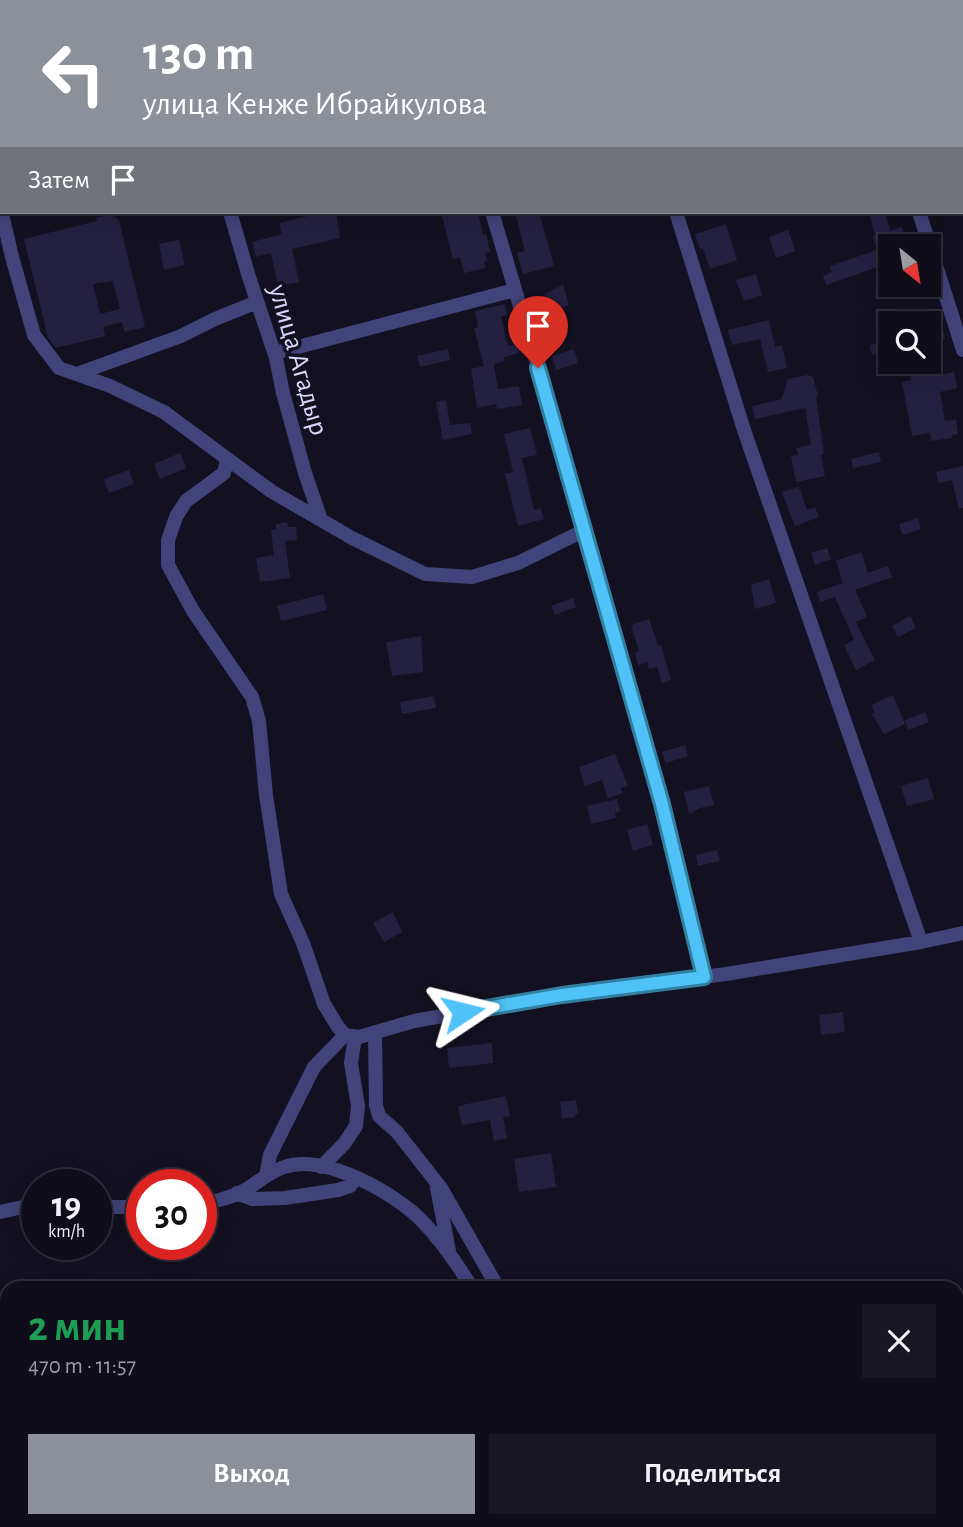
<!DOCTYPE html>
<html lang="ru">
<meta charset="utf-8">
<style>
:root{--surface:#0e0d19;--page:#171622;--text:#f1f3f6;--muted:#9b9ca2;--line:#2e2d38;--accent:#8c9099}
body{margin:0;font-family:"Alegreya Sans",sans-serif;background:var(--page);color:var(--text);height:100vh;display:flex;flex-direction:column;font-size:26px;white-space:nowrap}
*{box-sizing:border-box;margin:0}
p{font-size:23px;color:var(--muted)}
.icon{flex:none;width:38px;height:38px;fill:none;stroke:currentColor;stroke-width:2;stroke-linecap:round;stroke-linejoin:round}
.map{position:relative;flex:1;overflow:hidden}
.panel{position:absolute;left:0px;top:1281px;width:964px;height:247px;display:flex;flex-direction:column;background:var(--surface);border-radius:21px 21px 0 0;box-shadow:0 4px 18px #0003,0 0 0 2px var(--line)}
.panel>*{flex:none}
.guide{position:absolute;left:0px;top:0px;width:964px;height:214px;box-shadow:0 4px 18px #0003,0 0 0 2px var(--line);background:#8c9099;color:#fff;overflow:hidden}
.needle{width:46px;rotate:150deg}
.tools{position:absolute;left:878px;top:234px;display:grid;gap:14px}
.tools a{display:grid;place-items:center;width:63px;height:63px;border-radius:0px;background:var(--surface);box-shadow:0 4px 18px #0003,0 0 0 2px var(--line);font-size:35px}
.speed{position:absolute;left:21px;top:1169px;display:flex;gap:14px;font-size:35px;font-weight:700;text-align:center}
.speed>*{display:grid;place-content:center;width:91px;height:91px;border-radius:50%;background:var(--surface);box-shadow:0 4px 18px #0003,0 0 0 2px var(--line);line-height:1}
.speed small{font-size:18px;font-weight:400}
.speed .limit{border:10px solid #d22;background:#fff;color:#111}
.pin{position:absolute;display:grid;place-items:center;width:60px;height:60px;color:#fff;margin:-72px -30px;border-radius:50% 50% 50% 0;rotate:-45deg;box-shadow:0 0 7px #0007}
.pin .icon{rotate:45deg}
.me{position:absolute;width:77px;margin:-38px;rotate:80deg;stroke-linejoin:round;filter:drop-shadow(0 0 5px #0008)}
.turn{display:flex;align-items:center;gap:24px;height:147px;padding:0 28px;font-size:32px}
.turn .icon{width:91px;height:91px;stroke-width:2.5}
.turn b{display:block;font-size:49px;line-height:60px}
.then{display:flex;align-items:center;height:66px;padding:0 28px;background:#0003;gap:14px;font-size:26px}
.round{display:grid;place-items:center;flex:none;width:74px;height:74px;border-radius:0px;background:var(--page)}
.summary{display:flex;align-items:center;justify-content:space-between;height:119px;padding:0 28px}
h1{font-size:42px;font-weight:700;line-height:52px;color:#1e9e55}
.action{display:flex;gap:14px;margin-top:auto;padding:14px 28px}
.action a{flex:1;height:80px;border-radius:0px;background:var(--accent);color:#fff;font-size:28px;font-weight:700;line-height:80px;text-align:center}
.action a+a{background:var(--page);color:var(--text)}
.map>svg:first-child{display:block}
.building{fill:#242040;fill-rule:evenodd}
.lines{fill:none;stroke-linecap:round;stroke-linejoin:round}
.minor{stroke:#42437a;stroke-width:14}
.route-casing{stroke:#337fa1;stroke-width:18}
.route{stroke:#4fc3f7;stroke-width:12}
.labels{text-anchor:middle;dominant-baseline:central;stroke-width:7;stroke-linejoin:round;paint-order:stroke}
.street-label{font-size:28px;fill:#d9d7f9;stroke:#131121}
</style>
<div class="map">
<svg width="963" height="1527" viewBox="0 0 963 1527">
<rect width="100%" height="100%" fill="#131121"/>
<path class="building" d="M324 212H336L340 238 292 249 299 282 278 286 271 253 256 257 252 242 282 234 279 223Z
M441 212H478L483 235 486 234 490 252 485 253 487 261 484 262 485 268 464 273 460 257 453 259Z
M515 212H539L554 266 523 274 517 253 525 251Z
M869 212H885L890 231 902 227 908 247H891V283H889L883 265 826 285 823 276 832 272 830 266 877 250 873 237 875 234Z
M108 215 116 217 119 221 145 327 125 332 122 322 103 327 105 336 56 348 48 338 24 239 97 221 96 218ZM113 281 120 309 100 314 93 284Z
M726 224 737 260 710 269 703 248 700 249 695 234Z
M788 230 795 251 776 258 769 237Z
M179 240 185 265 164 270 159 244Z
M756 274 762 295 744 301 736 280Z
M563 285 569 305 550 311 544 294Z
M505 304 507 315 501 316 508 346 517 344 519 353 504 357 505 361 494 364 498 389 519 386 522 405 497 409 496 404 477 408 471 369 484 366 474 328 478 327 475 311Z
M769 320 775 347 782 345 787 368 768 372 760 339 732 345 728 330Z
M943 328 945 339 929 342V331Z
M891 341V352L872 355 870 345Z
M448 349 450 360 420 367 417 356Z
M574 349 578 363 556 370 552 356Z
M908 362H938L940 375 954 372 957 388 940 392 945 421 956 419 958 434 952 435V438L931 441 930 433 912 436 902 382 911 380Z
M808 375 813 377 818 396 816 397 824 454 821 455 825 476 796 482 791 456 798 455 796 448 811 445 805 408 755 419 752 406 782 399 788 379Z
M446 400 450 425 470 423 472 434 443 440 436 402Z
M530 428 537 455 522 458 534 510 541 508 544 519 518 526 505 474 513 472 504 434Z
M879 452 881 462 853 468 851 459Z
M180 453 186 468 160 479 154 464Z
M963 466V508L959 509 952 480 938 483 936 472Z
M129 470 134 484 109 493 104 479Z
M799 487 807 510 815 507 819 517 795 526 782 492Z
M918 518 921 529 902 535 899 524Z
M287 522 288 527H296L297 540 285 541 290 578 260 582 256 558 274 555 271 530 276 529V524Z
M827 548 831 559 815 565 811 553Z
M861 552 868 573 888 566 892 577 855 590 867 617 856 622 875 660 856 670 844 645 854 640 835 597 820 602 817 592 843 583 836 561Z
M769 579 776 603 755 609 751 585Z
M323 594 327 610 281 621 277 606Z
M573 598 576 607 555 615 551 606Z
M910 616 916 628 898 637 892 626Z
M649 619 658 645H661L671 680 662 683 657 667 649 669 647 662 638 665 635 652 639 651 631 625Z
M421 636 423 672 392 676 386 642Z
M893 695 905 724 884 734 872 714 875 713 871 705Z
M434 696 436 708 402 714 400 702Z
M925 712 929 722 908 730 905 720Z
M685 745 688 756 666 763 662 752Z
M615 754 628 786 621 788 623 793 608 798 602 780 585 786 579 767Z
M928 778 934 799 907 806 901 786Z
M709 786 714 805 700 808 689 814 684 792Z
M617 799 620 811 615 812 616 818 591 824 587 806Z
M647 824 653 845 633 851 627 830Z
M717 850 720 861 698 866 696 855Z
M393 912 402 932 384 942 373 923Z
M843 1012 845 1032 821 1035 819 1015Z
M492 1043 493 1063 449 1068 447 1048Z
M506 1096 510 1116 503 1117 507 1138 494 1141 490 1120 462 1125 458 1106Z
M576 1100 578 1114 575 1115V1117L562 1119 560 1102Z
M551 1153 556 1187 519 1192 514 1159Z"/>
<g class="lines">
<path class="minor" d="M182 0V2
M428 0V2
M612 0 613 2
M860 2 866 0
M0 205 12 257 34 335 59 368 110 386 164 412 271 491 352 538 425 574 472 577 518 563 585 530
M230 212 249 277 276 358 283 393 305 473 321 520
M492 212C567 465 644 719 704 977
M676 212 744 430 921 942
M919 212 963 350
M275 353 515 290
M77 374 181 336 215 319 257 302
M227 460 224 473 186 501 176 517 168 540V565L193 611 252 697 259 721 266 795 281 894 303 943 324 1004 338 1027 345 1035 359 1037 414 1021 562 995 726 974 921 942 963 933
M375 1033 376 1105 379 1116 397 1132 441 1188 498 1288
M321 1167 344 1144 356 1126 358 1106 351 1063 355 1037
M266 1176 270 1155 314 1067 345 1035
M437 1188 449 1251
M237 1193 252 1199 285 1198 338 1190 350 1186 356 1178
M201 1203C215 1202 236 1196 247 1189 259 1181 270 1172 284 1167 325 1153 397 1194 424 1223 443 1243 458 1265 472 1288
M96 1207H142
M0 1212 37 1204
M638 1521 644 1527
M471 1527 472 1521
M946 1527 955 1521"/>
</g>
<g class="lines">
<defs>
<path id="route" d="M463 1012 562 995 704 977 662 804 538 368"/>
</defs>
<use href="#route" class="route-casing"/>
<use href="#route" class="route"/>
</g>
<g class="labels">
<g class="street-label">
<text transform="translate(298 360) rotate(74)">улица Агадыр</text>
</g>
</g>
</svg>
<div class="tools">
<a><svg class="needle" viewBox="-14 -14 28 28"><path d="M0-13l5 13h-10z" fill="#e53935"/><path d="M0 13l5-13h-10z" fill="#9b9ca2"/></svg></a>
<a><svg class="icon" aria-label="search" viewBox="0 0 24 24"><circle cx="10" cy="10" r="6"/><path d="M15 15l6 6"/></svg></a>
</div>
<div class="speed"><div>19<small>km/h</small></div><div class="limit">30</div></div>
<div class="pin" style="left:538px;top:368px;background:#d93025"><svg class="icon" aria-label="arrive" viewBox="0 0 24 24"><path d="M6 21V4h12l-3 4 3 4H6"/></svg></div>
<svg class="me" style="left:463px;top:1012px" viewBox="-20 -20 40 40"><path d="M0-17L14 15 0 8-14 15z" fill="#4fc3f7" stroke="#fff" stroke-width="4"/></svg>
<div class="guide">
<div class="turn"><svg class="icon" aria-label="left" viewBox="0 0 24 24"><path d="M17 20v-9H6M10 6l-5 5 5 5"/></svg><div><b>130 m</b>улица Кенже Ибрайкулова</div></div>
<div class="then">Затем<svg class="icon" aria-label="arrive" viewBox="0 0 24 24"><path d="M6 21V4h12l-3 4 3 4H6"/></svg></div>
</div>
<section class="panel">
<div class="summary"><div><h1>2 мин</h1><p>470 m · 11:57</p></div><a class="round"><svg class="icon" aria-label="close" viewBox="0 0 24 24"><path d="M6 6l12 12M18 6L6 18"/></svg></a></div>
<div class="action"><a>Выход</a><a>Поделиться</a></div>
</section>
</div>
